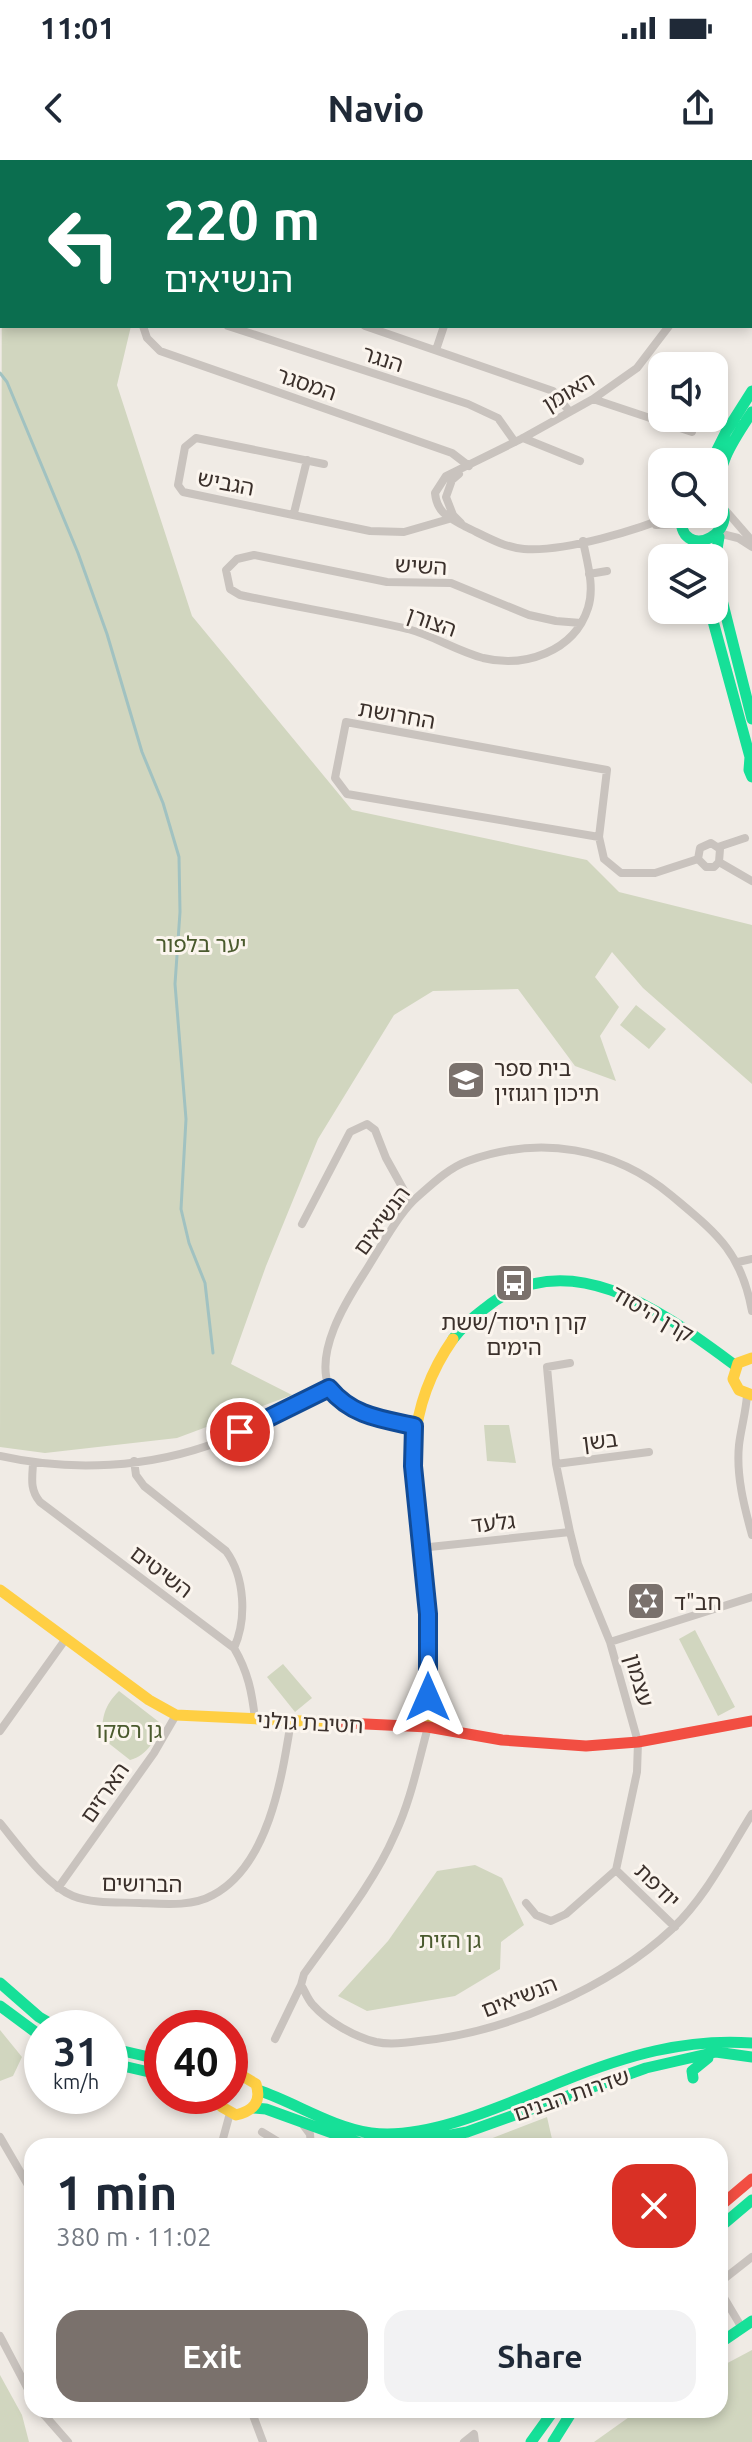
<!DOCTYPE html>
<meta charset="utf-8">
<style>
:root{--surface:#fff;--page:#f2f2f3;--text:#1f2937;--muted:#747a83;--accent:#7a716c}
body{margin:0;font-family:Ubuntu,"Noto Sans Hebrew",sans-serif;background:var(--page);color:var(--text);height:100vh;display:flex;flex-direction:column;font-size:30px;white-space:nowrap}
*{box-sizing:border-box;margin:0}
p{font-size:26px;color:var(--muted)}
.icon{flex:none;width:44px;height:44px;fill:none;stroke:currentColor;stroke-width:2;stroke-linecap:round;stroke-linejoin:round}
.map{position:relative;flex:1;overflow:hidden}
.sheet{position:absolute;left:24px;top:1978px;width:704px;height:280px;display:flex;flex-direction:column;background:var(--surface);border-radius:24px;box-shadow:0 4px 12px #0003}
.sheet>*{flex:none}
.banner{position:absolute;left:0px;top:0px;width:752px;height:168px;box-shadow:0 4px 12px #0003;background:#0b6e4f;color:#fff;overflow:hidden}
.controls{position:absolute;left:648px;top:192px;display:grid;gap:16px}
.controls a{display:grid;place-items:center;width:80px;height:80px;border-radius:16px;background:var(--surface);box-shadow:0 4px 12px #0003;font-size:40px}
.speed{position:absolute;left:24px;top:1850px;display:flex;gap:16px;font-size:40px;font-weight:700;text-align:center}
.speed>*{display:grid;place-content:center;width:104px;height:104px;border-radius:50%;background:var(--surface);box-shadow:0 4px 12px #0003;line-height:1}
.speed small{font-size:20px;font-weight:400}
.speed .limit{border:12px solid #d22;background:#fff;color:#111}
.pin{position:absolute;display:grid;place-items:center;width:68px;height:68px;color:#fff;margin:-34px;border:4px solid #fff;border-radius:50%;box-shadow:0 2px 8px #0007}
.me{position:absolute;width:88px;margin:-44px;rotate:0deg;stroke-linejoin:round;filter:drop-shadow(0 0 6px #0008)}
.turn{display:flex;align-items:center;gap:28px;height:168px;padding:0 32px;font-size:36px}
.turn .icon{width:104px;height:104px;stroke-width:2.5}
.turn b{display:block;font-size:56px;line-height:68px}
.round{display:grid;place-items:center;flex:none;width:84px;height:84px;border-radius:24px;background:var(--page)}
.overview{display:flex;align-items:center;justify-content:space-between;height:136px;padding:0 32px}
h1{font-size:48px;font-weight:600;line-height:60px}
.primary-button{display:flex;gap:16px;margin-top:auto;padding:16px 32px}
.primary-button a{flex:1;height:92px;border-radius:24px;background:var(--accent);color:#fff;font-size:32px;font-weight:600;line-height:92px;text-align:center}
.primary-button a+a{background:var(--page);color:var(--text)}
.status{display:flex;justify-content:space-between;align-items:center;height:56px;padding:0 40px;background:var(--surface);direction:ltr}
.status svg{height:22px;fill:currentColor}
header{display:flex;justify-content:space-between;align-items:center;height:104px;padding:0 32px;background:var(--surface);font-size:36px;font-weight:600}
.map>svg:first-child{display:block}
.green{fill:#d1d6bf}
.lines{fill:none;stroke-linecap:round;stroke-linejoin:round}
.stream{stroke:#a1c2c1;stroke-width:3}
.street{stroke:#c9c3be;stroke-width:8}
.fast{stroke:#16e098;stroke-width:11}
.slow{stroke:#ffcf43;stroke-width:11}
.jam{stroke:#f24e42;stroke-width:11}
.route-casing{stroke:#114b97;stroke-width:20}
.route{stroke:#1a73e8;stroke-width:14}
.labels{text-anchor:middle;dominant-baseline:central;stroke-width:6;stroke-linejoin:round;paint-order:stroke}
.street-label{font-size:22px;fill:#3b302b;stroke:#fbf5ee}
.park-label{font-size:22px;fill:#4a5a2e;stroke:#fbf5ee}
.poi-label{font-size:22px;fill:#3b302b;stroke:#fbf5ee;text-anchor:start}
</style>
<div class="status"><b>11:01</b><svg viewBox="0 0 49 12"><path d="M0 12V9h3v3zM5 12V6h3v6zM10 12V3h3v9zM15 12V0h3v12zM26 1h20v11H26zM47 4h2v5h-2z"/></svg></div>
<header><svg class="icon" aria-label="back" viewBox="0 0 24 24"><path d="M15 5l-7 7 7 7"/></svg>Navio<svg class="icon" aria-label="share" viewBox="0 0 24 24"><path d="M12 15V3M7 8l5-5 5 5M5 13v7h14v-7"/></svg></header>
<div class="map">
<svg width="752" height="2282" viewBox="0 0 752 2282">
<rect width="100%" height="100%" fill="#f0ebe5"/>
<path class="green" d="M7 0H426V2H5Z
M2 4V166H131L117 225 192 456 352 650 587 700 619 732 752 765V924L643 828 612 792 595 817 619 847 600 876 616 921 575 906 518 829 433 831 394 855 318 979 266 1106 231 1204 292 1235 177 1278 45 1293 0 1287Z
M636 845 666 869 649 889 620 865Z
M484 1265H509L516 1303 487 1301Z
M695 1470 735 1547 718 1556 679 1479Z
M283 1504 312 1538 295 1552 267 1517Z
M119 1531 159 1562C156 1580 148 1595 130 1600L102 1578C102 1557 104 1546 119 1531Z
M475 1705 502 1718 524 1765 501 1782 500 1809 455 1836 367 1851 338 1836 388 1781 437 1711Z
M0 1870 22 1897 13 1916 0 1921Z
M547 1957 552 1979 539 1986H472Z
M752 2190V2282H594L639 2250H720V2207Z
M0 2215 22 2255 29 2282H0Z"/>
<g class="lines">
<path class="stream" d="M455 2V0
M0 213 7 222 78 393 107 474 142 592 163 643 179 697 180 752 175 824 186 959 181 1049 189 1083 205 1123 213 1193"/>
<path class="street" d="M143 166 147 178 160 191 452 293 469 306
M228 166 468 244 498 258 515 282
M365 166 553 231 569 251
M669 166 637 208 593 239 523 278 446 316 435 333C437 354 450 358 466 367 485 376 503 387 524 389 565 392 638 370 675 354
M436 190 444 166
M593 239 692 272
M523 278 580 301
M324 304 196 278 185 287 178 325 183 332 370 371 404 372 449 359
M459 314 452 320 446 337 453 355 461 363
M727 352 752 381
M294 353 307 300
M656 365 680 364
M722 374 738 378 752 387
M589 414 607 411
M581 463 556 461 529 455 451 423 387 422 254 395 237 399 226 410 230 429 240 435C296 447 353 456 408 469 434 476 457 491 483 498 524 508 574 492 588 448 595 427 587 402 583 381
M599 677 347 634 335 618 346 562 607 610 599 677 604 699 621 713H655L698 699
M718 687 745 678
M698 699 700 688 711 683 720 689 719 702
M698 699 706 707H714L719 702
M719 702 752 721
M302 1064 350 972 367 964 375 970 386 998 411 1043
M738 1102 752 1099
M747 1235C746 1252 741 1268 739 1285 736 1315 744 1346 752 1375
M414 1266C387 1260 342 1257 329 1227 315 1192 345 1143 363 1115 378 1092 395 1059 414 1040 430 1026 448 1008 468 1001 539 975 614 987 672 1036 716 1073 741 1091 752 1151
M0 1296C71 1312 150 1308 218 1282 257 1267 293 1246 329 1228
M134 1301 136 1315 144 1326 226 1391C245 1417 247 1459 234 1488
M33 1304C32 1319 30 1330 40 1342L234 1488C248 1512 252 1532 255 1559
M556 1304 649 1292
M420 1388 570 1372
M610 1482 752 1437
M0 1571 65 1480
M0 1663C19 1686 46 1725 73 1736 93 1744 119 1742 140 1743 163 1744 192 1747 213 1735 269 1705 282 1617 291 1561
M616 1710 675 1767
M58 1728 154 1593 176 1555
M526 1743 536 1755 551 1761 566 1754 616 1710 637 1612 638 1582 610 1482 578 1404 570 1372 556 1304 547 1207 570 1203
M301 1825 304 1814C335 1770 373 1725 395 1674 411 1640 418 1603 428 1567
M275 1879 301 1825C305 1831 308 1840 313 1845 328 1862 355 1877 376 1882 390 1885 406 1883 419 1881 505 1873 609 1828 672 1769 706 1737 728 1692 752 1654
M301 1962 310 1974 311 1986
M262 1972 285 1986
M0 1977 32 2032
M105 1986H106
M221 1986 230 1953
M311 1986 345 1979
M720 2122 752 2097
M720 2131 742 2168
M0 2176 32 2237
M40 2250 68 2282
M215 2250H228
M251 2250 263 2282
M464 2282 474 2274 475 2282"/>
<path class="fast" d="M711 302 726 272 752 231
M719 339C714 307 735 278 752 252
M680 354C681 362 681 373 689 378 702 387 722 374 724 359 726 350 719 343 714 336
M719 377 715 401 718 424 752 559
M698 382 701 398
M710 450 750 597 749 610 752 617
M453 1179C462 1167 472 1158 484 1149 569 1079 665 1154 736 1206
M0 1823 39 1857 58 1868
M0 1846 42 1877
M110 1888 162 1900
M110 1903 162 1915
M693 1918 692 1911 708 1898
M258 1930C296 1943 331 1967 371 1973 429 1981 511 1942 563 1921 625 1896 685 1878 752 1883
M254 1948 266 1949 360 1983 415 1982 467 1972 646 1908 716 1892 752 1897
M720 2067 752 2040
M720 2183 752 2161
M531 2282 554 2250
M553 2282 573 2250"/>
<path class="slow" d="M752 1198 738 1203 733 1219 739 1230 752 1235
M0 1430 149 1540 176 1555 345 1563
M428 1567C428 1528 430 1489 427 1451 419 1351 390 1269 453 1179
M218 1936 222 1947 236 1955C253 1951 262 1942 256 1924L241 1915 230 1916"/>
<path class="jam" d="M345 1563 428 1567 502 1580 586 1586 638 1582 752 1561
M720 2046 752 2019"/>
</g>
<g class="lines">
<defs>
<path id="route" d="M240 1272 329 1228C352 1256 381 1259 414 1266L413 1306 428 1454V1537"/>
</defs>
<use href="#route" class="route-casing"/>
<use href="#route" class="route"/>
</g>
<defs>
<symbol id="school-square" viewBox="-11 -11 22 22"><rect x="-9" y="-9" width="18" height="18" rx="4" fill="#7a716c" stroke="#fbf5ee"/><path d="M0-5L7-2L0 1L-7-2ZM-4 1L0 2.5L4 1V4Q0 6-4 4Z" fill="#fff"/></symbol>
<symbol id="bus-square" viewBox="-11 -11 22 22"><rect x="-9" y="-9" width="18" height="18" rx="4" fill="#7a716c" stroke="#fbf5ee"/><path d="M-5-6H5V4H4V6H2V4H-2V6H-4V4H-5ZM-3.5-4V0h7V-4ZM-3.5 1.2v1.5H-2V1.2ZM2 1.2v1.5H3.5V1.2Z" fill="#fff"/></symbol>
<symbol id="synagogue-square" viewBox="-11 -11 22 22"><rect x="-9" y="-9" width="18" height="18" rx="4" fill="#7a716c" stroke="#fbf5ee"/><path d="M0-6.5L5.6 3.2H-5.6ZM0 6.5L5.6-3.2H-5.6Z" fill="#fff"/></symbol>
</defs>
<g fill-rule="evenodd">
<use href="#school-square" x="444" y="898" width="44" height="44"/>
<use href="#bus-square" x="492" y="1101" width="44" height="44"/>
<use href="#synagogue-square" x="624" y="1419" width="44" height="44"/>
</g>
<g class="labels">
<g class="street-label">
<text transform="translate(383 198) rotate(18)">הנגר</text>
<text transform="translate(307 223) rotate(19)">המסגר</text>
<text transform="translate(568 231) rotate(-31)">האומן</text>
<text transform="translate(226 322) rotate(11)">הגביש</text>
<text transform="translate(421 405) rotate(3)">השיש</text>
<text transform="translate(432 461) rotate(19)">הצורן</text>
<text transform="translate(397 554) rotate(10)">החרושת</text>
<text transform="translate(381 1060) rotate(-54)">הנשיאים</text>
<text transform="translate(653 1153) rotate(30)">קרן היסוד</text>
<text transform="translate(600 1280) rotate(-7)">בשן</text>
<text transform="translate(493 1362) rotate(-6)">גלעד</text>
<text transform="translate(162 1411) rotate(37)">השיטים</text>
<text transform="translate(640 1520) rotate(74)">עצמון</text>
<text transform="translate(310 1562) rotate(3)">חטיבת גולני</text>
<text transform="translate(104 1632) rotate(-55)">הארזים</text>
<text transform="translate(142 1723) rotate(1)">הברושים</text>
<text transform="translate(658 1725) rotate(44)">יודפת</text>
<text transform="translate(519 1836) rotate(-21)">הנשיאים</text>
<text transform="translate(571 1934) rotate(-19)">שדרות הבנים</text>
</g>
<g class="park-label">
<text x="201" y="783">יער בלפור</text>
<text x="129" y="1569">גן רסקו</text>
<text x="450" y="1779">גן הזית</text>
</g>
<g class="poi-label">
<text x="494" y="907">בית ספר<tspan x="494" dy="25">תיכון רוגוזין</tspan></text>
<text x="514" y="1161" text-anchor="middle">קרן היסוד/ששת<tspan x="514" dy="25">הימים</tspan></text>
<text x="674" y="1441">חב"ד</text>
</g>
</g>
</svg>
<div class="controls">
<a><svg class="icon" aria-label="sound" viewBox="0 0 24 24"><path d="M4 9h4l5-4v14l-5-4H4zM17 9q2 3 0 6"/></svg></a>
<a><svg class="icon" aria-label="search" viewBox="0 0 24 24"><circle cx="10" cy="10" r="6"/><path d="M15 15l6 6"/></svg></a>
<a><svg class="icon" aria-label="layers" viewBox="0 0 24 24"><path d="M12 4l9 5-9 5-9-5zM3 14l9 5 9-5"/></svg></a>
</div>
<div class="speed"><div>31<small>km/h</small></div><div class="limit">40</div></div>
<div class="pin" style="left:240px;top:1272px;background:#d93025"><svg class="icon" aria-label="arrive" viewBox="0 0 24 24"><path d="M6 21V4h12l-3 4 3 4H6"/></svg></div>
<svg class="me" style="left:428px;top:1537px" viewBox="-20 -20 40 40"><path d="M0-17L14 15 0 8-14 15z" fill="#1a73e8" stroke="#fff" stroke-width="4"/></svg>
<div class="banner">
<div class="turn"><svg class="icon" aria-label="left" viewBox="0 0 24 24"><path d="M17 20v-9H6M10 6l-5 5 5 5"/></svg><div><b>220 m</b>הנשיאים</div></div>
</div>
<section class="sheet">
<div class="overview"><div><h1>1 min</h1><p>380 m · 11:02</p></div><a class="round" style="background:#d93025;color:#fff"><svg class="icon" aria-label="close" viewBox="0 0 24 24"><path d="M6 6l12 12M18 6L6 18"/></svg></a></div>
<div class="primary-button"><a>Exit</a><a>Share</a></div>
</section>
</div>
